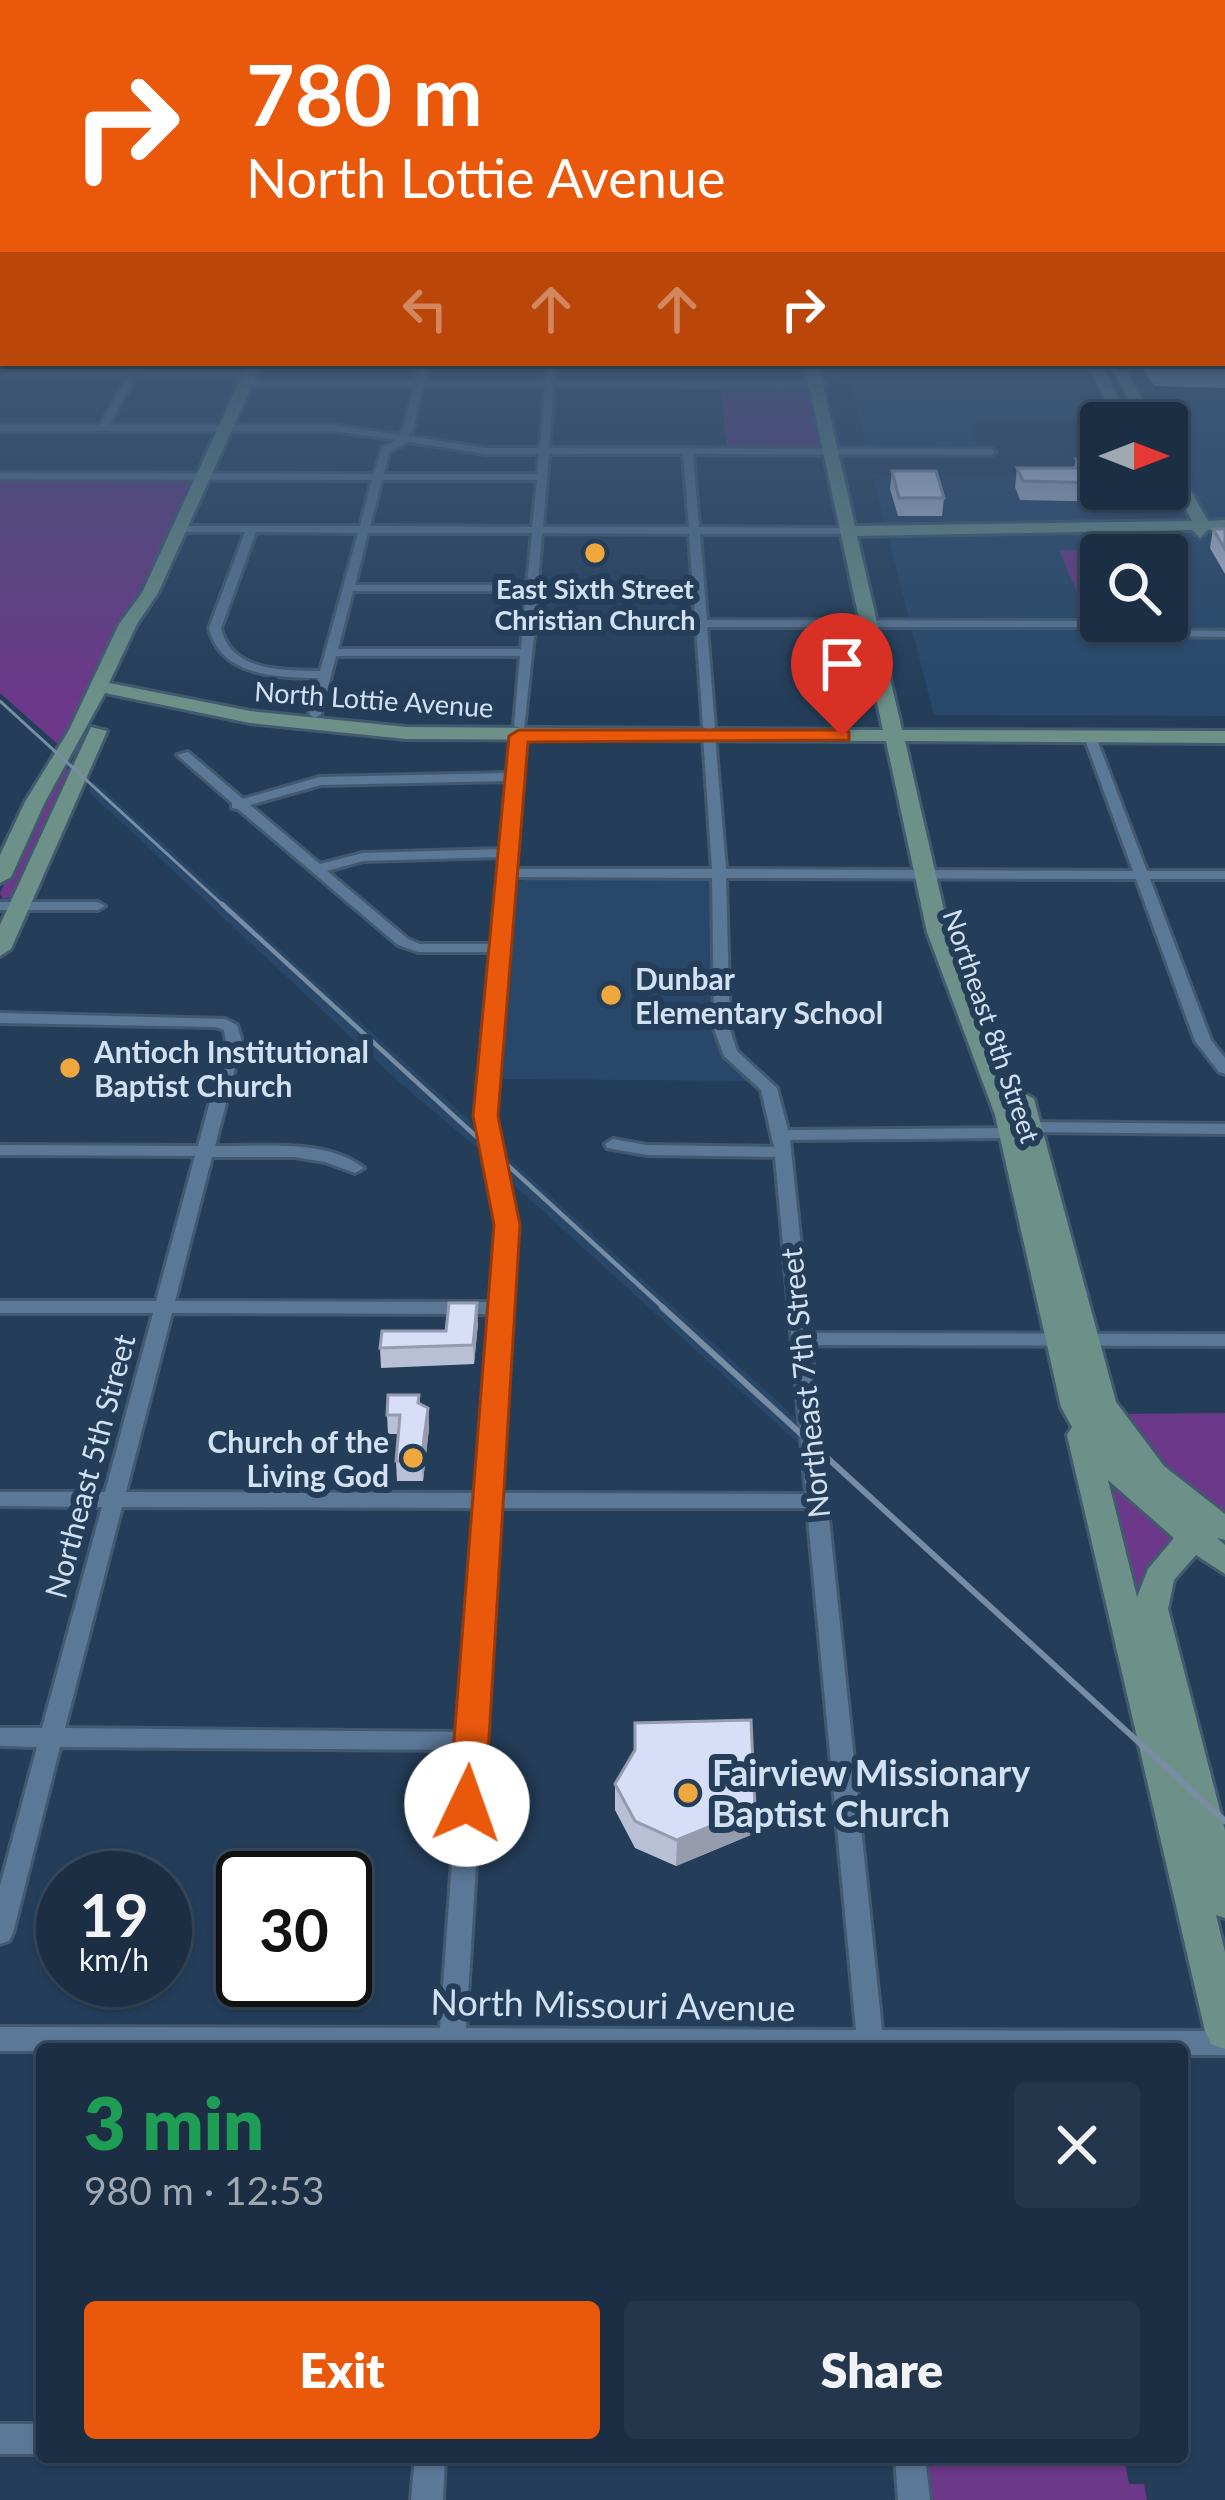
<!DOCTYPE html>
<meta charset="utf-8">
<style>
:root{--surface:#1b2e44;--page:#24364b;--text:#f1f3f6;--muted:#a0a8b2;--line:#394a5d;--accent:#ea580c}
body{margin:0;font-family:Lato,sans-serif;background:var(--page);color:var(--text);height:100vh;display:flex;flex-direction:column;font-size:45px;white-space:nowrap}
*{box-sizing:border-box;margin:0}
p{font-size:39px;color:var(--muted)}
.icon{flex:none;width:66px;height:66px;fill:none;stroke:currentColor;stroke-width:2;stroke-linecap:round;stroke-linejoin:round}
.map{position:relative;flex:1;overflow:hidden}
.sheet{position:absolute;left:36px;top:2043px;width:1152px;height:420px;display:flex;flex-direction:column;background:var(--surface);border-radius:12px;box-shadow:0 3px 9px #0004,0 0 0 3px var(--line)}
.sheet>*{flex:none}
.guide{position:absolute;left:0px;top:0px;width:1227px;height:366px;box-shadow:0 3px 9px #0004,0 0 0 3px var(--line);background:#ea580c;color:#fff;overflow:hidden}
.needle{width:78px;rotate:90deg}
.controls{position:absolute;left:1080px;top:402px;display:grid;gap:24px}
.controls a{display:grid;place-items:center;width:108px;height:108px;border-radius:12px;background:var(--surface);box-shadow:0 3px 9px #0004,0 0 0 3px var(--line);font-size:60px}
.speed{position:absolute;left:36px;top:1851px;display:flex;gap:24px;font-size:60px;font-weight:700;text-align:center}
.speed>*{display:grid;place-content:center;width:156px;height:156px;border-radius:50%;background:var(--surface);box-shadow:0 3px 9px #0004,0 0 0 3px var(--line);line-height:1}
.speed small{font-size:30px;font-weight:400}
.speed .limit{border:6px solid #111;border-radius:18px;background:#fff;color:#111}
.pin{position:absolute;display:grid;place-items:center;width:102px;height:102px;color:#fff;margin:-123px -51px;border-radius:50% 50% 50% 0;rotate:-45deg;box-shadow:0 0 12px #0007}
.pin .icon{rotate:45deg}
.me{position:absolute;width:132px;margin:-66px;rotate:3deg;stroke-linejoin:round;filter:drop-shadow(0 0 9px #0008)}
.turn{display:flex;align-items:center;gap:42px;height:252px;padding:0 48px;font-size:54px}
.turn .icon{width:156px;height:156px;stroke-width:2.5}
.turn b{display:block;font-size:84px;line-height:102px}
.lanes{display:flex;align-items:center;height:114px;padding:0 48px;background:#0003;justify-content:center;gap:60px;direction:ltr}
.lanes .off{opacity:.35}
.round{display:grid;place-items:center;flex:none;width:126px;height:126px;border-radius:12px;background:var(--page)}
.headline{display:flex;align-items:center;justify-content:space-between;height:204px;padding:0 48px}
h1{font-size:72px;font-weight:800;line-height:90px;color:#1e9e55}
.action{display:flex;gap:24px;margin-top:auto;padding:24px 48px}
.action a{flex:1;height:138px;border-radius:12px;background:var(--accent);color:#fff;font-size:48px;font-weight:800;line-height:138px;text-align:center}
.action a+a{background:var(--page);color:var(--text)}
.map>svg:first-child{display:block}
.built{fill:#284769;fill-rule:evenodd}
.green{fill:#6c3889}
.lines{fill:none;stroke-linecap:round;stroke-linejoin:round}
.street-casing{stroke:#425970;stroke-width:6}
.secondary-casing{stroke:#425970;stroke-width:6}
.street{fill:#5c7897;fill-rule:evenodd}
.secondary{fill:#6d9189;fill-rule:evenodd}
.rail-far2{stroke:#788da4;stroke-width:3}
.rail-far1{stroke:#788da4;stroke-width:4.5}
.rail{stroke:#788da4;stroke-width:6}
.wall{fill:#b9c0d5}
.shaded-wall{fill:#969cae}
.building{fill:#d7dff8;stroke:#969cae;stroke-width:3}
.route{fill:#ea580c;stroke:#983908;stroke-width:3}
.poi-dot{fill:#efa73e;stroke:#243e5a;stroke-width:4.5}
.labels{text-anchor:middle;dominant-baseline:central;stroke-width:12;stroke-linejoin:round;paint-order:stroke}
.far-poi-label{font-size:27px;font-weight:bold;fill:#d1e1f2;stroke:#243e5a}
.far-street-label{font-size:27px;fill:#d1e1f2;stroke:#243e5a}
.poi-label{font-size:30px;font-weight:bold;fill:#d1e1f2;stroke:#243e5a;text-anchor:start}
.street-label{font-size:30px;fill:#d1e1f2;stroke:#243e5a}
.near-poi-label{font-size:36px;font-weight:bold;fill:#d1e1f2;stroke:#243e5a;text-anchor:start}
.near-street-label{font-size:36px;fill:#d1e1f2;stroke:#243e5a}
</style>
<div class="map">
<svg width="1225" height="2500" viewBox="0 0 1225 2500">
<rect width="100%" height="100%" fill="#243e5a"/>
<path class="built" d="M1225 353V716L934 715 872 475H1101V489H1167V475L1178 474 1167 453V423L980 422 968 425 978 450H868L850 384 828 382 825 363H1085L1114 418H1154L1123 363H1224ZM1101 555H1167V621H1101Z
M93 780 473 1124 482 1152 399 1082 88 791Z
M528 879H710L717 1030 753 1081 498 1079 516 883Z
M503 1153 797 1419 799 1444 512 1183Z"/>
<path class="green" d="M720 388H810L823 448H727Z
M0 479 193 482 62 748 0 693Z
M1059 550H1119L1122 555H1101V600H1080Z
M64 766 71 772 16 896 3 899 0 893 39 807Z
M1225 1413V1520L1189 1495 1117 1414Z
M1107 1482 1172 1539 1142 1577 1138 1594H1130Z
M925 2457H1124L1129 2484H1144L1147 2500H930Z"/>
<g class="lines">
<defs>
<path id="street" d="M420 363H428L424 382H546L548 363H556L555 382H824L828 385 824 388 554 387 549 448 991 449 996 452 991 455 693 454 699 527 848 528 853 531 848 534H700L707 620 1116 621 1163 630 1225 631V637L1163 636 1114 627H707L715 727 709 731 703 727 696 627 535 626 524 729 514 726 520 656H336L321 714 315 718 309 714 318 678C277 677 221 677 209 628L245 532H179L174 529 179 526H360L372 480 0 479V473L374 474 382 448 397 440 334 431H0V425H100L126 378H0V372H129L136 364 140 367 138 372H250L253 377 135 378 109 425H334L399 435 403 430 414 387H245L241 384 245 381 415 382ZM423 387H545L540 448H485L408 436 413 430ZM409 442 485 454H539L537 474H384L389 452ZM549 454H683L689 527H543ZM382 480H537L532 527 370 526ZM256 532 358 533 320 671C283 670 231 672 221 628ZM368 533H532L527 585H355ZM542 533 689 534 695 620H535ZM353 591H526L521 649H338Z
M519 732 525 736 514 869H712L703 736 709 732 715 736 726 869 1133 871 1084 737 1090 733 1096 737 1147 871H1225V879H1150L1211 1040 1225 1058V1074L1219 1072 1195 1041 1136 879 726 878 730 1029 737 1051 777 1088 788 1130 1010 1128 1030 1122 1225 1124V1134L1031 1132 1012 1138 790 1140 810 1333 1225 1334V1346L811 1345 882 2030 1225 2031V2055H1182V2049L0 2051V2027L440 2028 460 1750 60 1747 13 1933 9 1941 0 1944V1886L37 1747 0 1746V1728H42L102 1507 0 1506V1492H105L153 1313H0V1301H156L195 1156 0 1155V1145L198 1146 226 1041 224 1030 216 1027 0 1023V1013L225 1019 237 1025 242 1041 215 1146C261 1147 325 1138 364 1168L355 1173 325 1162 294 1157H212L175 1301 493 1302 498 1225 477 1116 492 952H418L398 945 238 809 232 808V803L177 755 188 752 243 799 320 777 509 773 513 736ZM508 781 502 849 363 853 320 864 250 805 321 785ZM501 857 493 944H420L408 939 327 871 363 861ZM513 877 712 878 714 1029 724 1056 761 1090 774 1147 647 1145 613 1139 605 1144 607 1148 647 1155 775 1157 806 1494 499 1493 516 1225 493 1116ZM172 1313 492 1314 479 1493 126 1492ZM122 1507 478 1508 461 1732 65 1728ZM498 1508H807L856 2030 466 2028Z
M0 902H98L105 906 98 910H0Z
M0 2424H42V2454H0Z
M415 2457H445L443 2500H411Z
M895 2457H925L930 2500H898Z"/>
<path id="secondary" d="M248 363H262L158 593 137 624 109 683 250 711 406 727 883 730 804 363H818L855 526 1192 521 1167 474V457L1174 461 1208 521 1225 520V530H1208L1200 538 1192 530 857 536 902 730 1225 731V743L905 741 949 932 1012 1096 1022 1092 1034 1099 1116 1402 1164 1466 1225 1514V1540L1217 1538 1225 1545V1574L1196 1555 1174 1580 1168 1609 1225 1830V1918L1216 1915 1225 1952V2049L1211 2044 1205 2031 1067 1435 1072 1427 1061 1407 995 1115 927 932 886 741 406 739 250 723 105 693 45 802 11 877 0 883V855L25 802 69 730 119 624 142 593ZM1108 1480 1174 1538 1148 1569 1137 1597Z
M1086 363H1100L1132 423H1118Z
M1108 363H1122L1156 423H1142Z
M91 727 107 731 11 949 0 956V925Z"/>
</defs>
<use href="#street" class="street-casing"/>
<use href="#secondary" class="secondary-casing"/>
<use href="#street" class="street"/>
<use href="#secondary" class="secondary"/>
<path class="rail-far2" d="M0 701 225 907"/>
<path class="rail-far1" d="M222 904 666 1310"/>
<path class="rail" d="M662 1307 1225 1821"/>
</g>
<path class="wall" d="M1225 352V388L1154 386 1140 363H1224Z
M1076 459H1101V489H1122L1120 502 1020 500 1015 487 1017 468H1074Z
M892 471 944 498 942 516H898L890 489Z
M1213 529H1225V574L1210 548Z
M478 1323 474 1364 381 1368 380 1348Z
M419 1395 420 1404 428 1408 429 1428 423 1481H397L396 1461 398 1434H388L387 1415Z
M615 1784 755 1808 753 1834 676 1866 635 1848 615 1810Z"/>
<path class="shaded-wall" d="M477 1303 478 1323 474 1364 473 1345Z
M428 1408 429 1428 423 1481 421 1461Z
M755 1808 753 1834 676 1866 677 1840Z"/>
<path class="building" d="M1224 352 1225 371 1157 369 1153 363H1224Z
M1076 459H1101V483L1023 481 1017 468H1079Z
M892 471H936L944 498H899Z
M1213 529H1225V549Z
M449 1303H477L473 1345 380 1348 382 1331H446Z
M388 1395H419L418 1403 428 1408 421 1461H396L400 1415H387Z
M751 1720 755 1808 677 1840 635 1821 615 1784 635 1750V1723Z"/>
<linearGradient id="sky" x2="0" y2="1"><stop stop-color="#142232"/><stop offset="0.5" stop-color="#3f5876"/><stop offset="1" stop-color="#3f5876" stop-opacity="0"/></linearGradient>
<rect width="1225" height="702" fill="url(#sky)"/>
<path class="route" d="M842 730 849 732V740L528 742 498 1116 520 1225 485 1804 480 1815 467 1820 454 1815 449 1804 494 1225 473 1116 509 736 519 730Z"/>
<g class="poi-dot">
<circle cx="595" cy="553" r="12"/>
<circle cx="611" cy="995" r="12"/>
<circle cx="70" cy="1068" r="12"/>
<circle cx="413" cy="1458" r="12"/>
<circle cx="688" cy="1793" r="12"/>
</g>
<g class="labels">
<g class="far-poi-label">
<text x="595" y="588">East Sixth Street<tspan x="595" dy="31">Christian Church</tspan></text>
</g>
<g class="far-street-label">
<text transform="translate(374 699) rotate(4)">North Lottie Avenue</text>
<text transform="translate(992 1026) rotate(71)">Northeast 8th Street</text>
</g>
<g class="poi-label">
<text x="635" y="978">Dunbar<tspan x="635" dy="34">Elementary School</tspan></text>
<text x="94" y="1051">Antioch Institutional<tspan x="94" dy="34">Baptist Church</tspan></text>
<text x="389" y="1441" text-anchor="end">Church of the<tspan x="389" dy="34">Living God</tspan></text>
</g>
<g class="street-label">
<text transform="translate(804 1383) rotate(-96)">Northeast 7th Street</text>
<text transform="translate(89 1466) rotate(-75)">Northeast 5th Street</text>
</g>
<g class="near-poi-label">
<text x="712" y="1772">Fairview Missionary<tspan x="712" dy="41">Baptist Church</tspan></text>
</g>
<g class="near-street-label">
<text transform="translate(613 2004) rotate(1)">North Missouri Avenue</text>
</g>
</g>
</svg>
<div class="controls">
<a><svg class="needle" viewBox="-14 -14 28 28"><path d="M0-13l5 13h-10z" fill="#e53935"/><path d="M0 13l5-13h-10z" fill="#a0a8b2"/></svg></a>
<a><svg class="icon" aria-label="search" viewBox="0 0 24 24"><circle cx="10" cy="10" r="6"/><path d="M15 15l6 6"/></svg></a>
</div>
<div class="speed"><div>19<small>km/h</small></div><div class="limit">30</div></div>
<div class="pin" style="left:842px;top:736px;background:#d93025"><svg class="icon" aria-label="arrive" viewBox="0 0 24 24"><path d="M6 21V4h12l-3 4 3 4H6"/></svg></div>
<svg class="me" style="left:467px;top:1804px" viewBox="-20 -20 40 40"><circle r="19" fill="#fff"/><path d="M0-13L10 11 0 6-10 11z" fill="#ea580c"/></svg>
<div class="guide">
<div class="turn"><svg class="icon" aria-label="right" viewBox="0 0 24 24"><path d="M7 20v-9h11M14 6l5 5-5 5"/></svg><div><b>780 m</b>North Lottie Avenue</div></div>
<div class="lanes"><svg class="icon off" aria-label="left" viewBox="0 0 24 24"><path d="M17 20v-9H6M10 6l-5 5 5 5"/></svg><svg class="icon off" aria-label="ahead" viewBox="0 0 24 24"><path d="M12 20V5M6 11l6-6 6 6"/></svg><svg class="icon off" aria-label="ahead" viewBox="0 0 24 24"><path d="M12 20V5M6 11l6-6 6 6"/></svg><svg class="icon" aria-label="right" viewBox="0 0 24 24"><path d="M7 20v-9h11M14 6l5 5-5 5"/></svg></div>
</div>
<section class="sheet">
<div class="headline"><div><h1>3 min</h1><p>980 m · 12:53</p></div><a class="round"><svg class="icon" aria-label="close" viewBox="0 0 24 24"><path d="M6 6l12 12M18 6L6 18"/></svg></a></div>
<div class="action"><a>Exit</a><a>Share</a></div>
</section>
</div>
